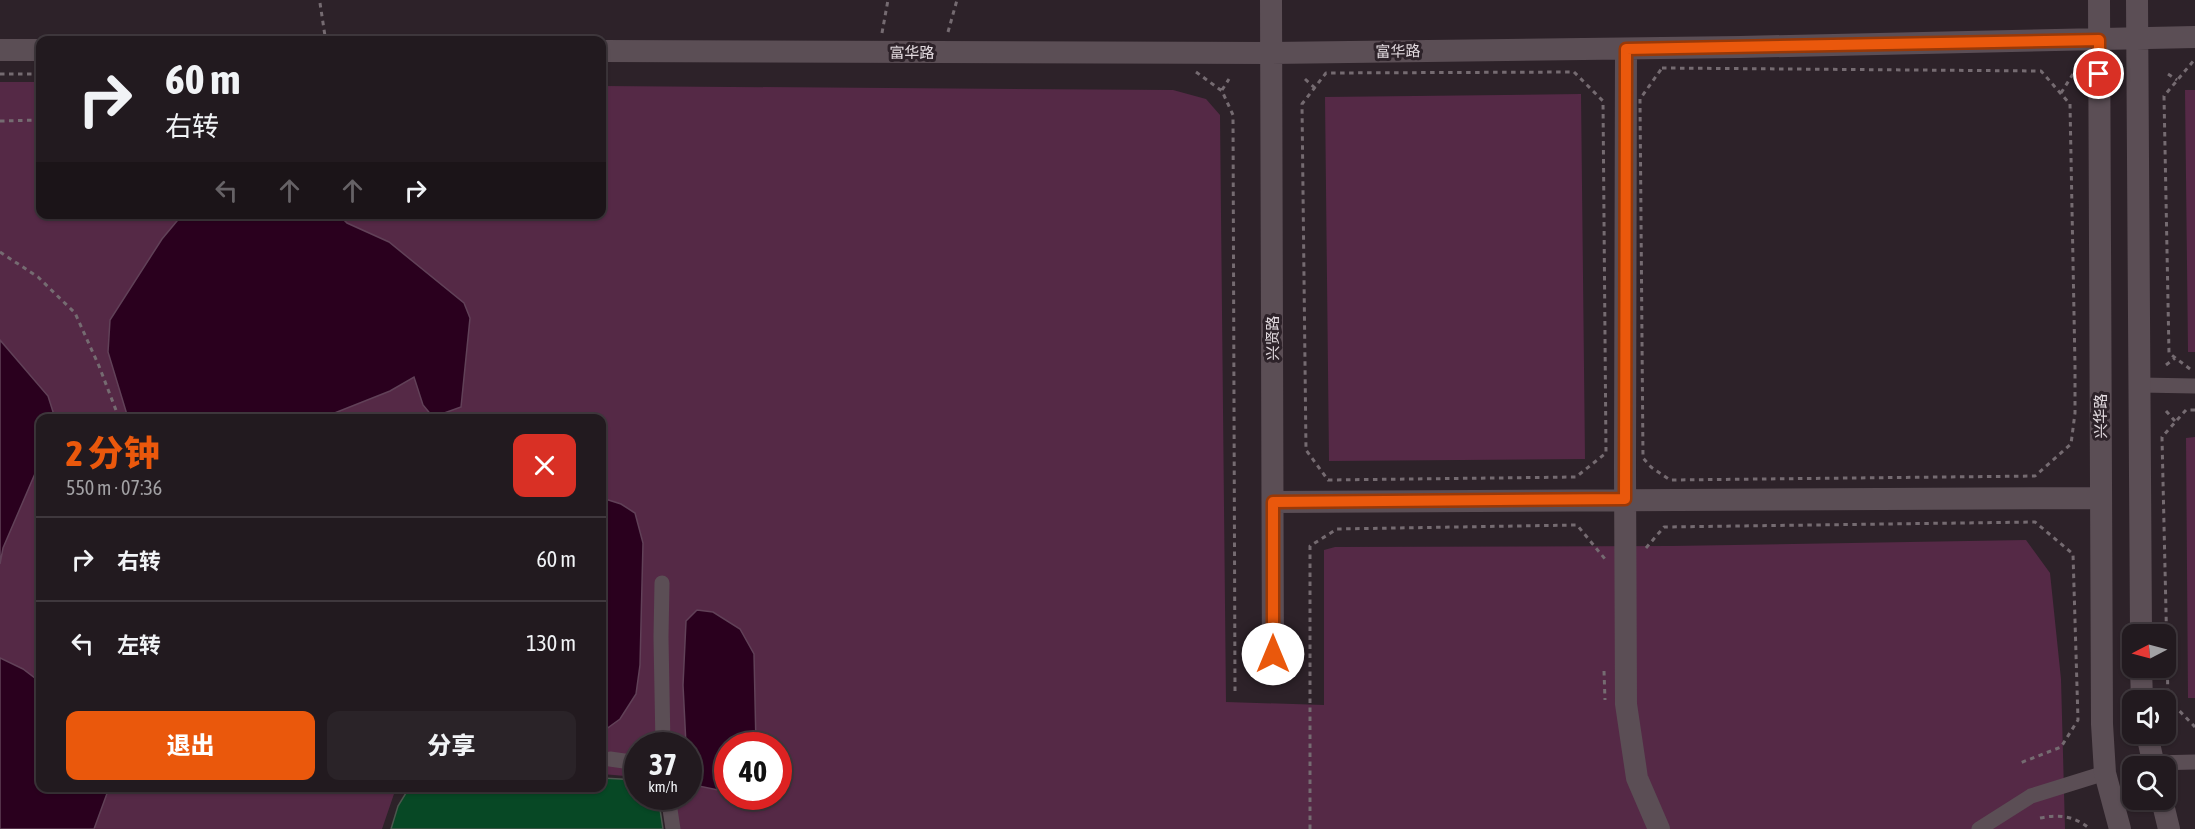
<!DOCTYPE html>
<html lang="zh">
<meta charset="utf-8">
<style>
:root{--surface:#221a1f;--page:#2a2328;--text:#f1f3f6;--muted:#a2a1a4;--line:#3f383d;--accent:#ea580c}
body{margin:0;font-family:"Asap Condensed","Noto Sans SC",sans-serif;background:var(--page);color:var(--text);height:100vh;display:flex;flex-direction:column;font-size:22px;white-space:nowrap}
*{box-sizing:border-box;margin:0}
p{font-size:20px;color:var(--muted)}
.icon{flex:none;width:33px;height:33px;fill:none;stroke:currentColor;stroke-width:2;stroke-linecap:round;stroke-linejoin:round}
.map{position:relative;flex:1;overflow:hidden}
.details{position:absolute;left:36px;top:414px;width:570px;height:378px;display:flex;flex-direction:column;background:var(--surface);border-radius:12px;box-shadow:0 2px 4px #0004,0 0 0 2px var(--line)}
.details>*{flex:none}
.banner{position:absolute;left:36px;top:36px;width:570px;height:183px;border-radius:12px;box-shadow:0 2px 4px #0004,0 0 0 2px var(--line);background:#221a1f;color:var(--text);overflow:hidden}
.needle{width:39px;rotate:264deg}
.buttons{position:absolute;left:2122px;top:624px;display:grid;gap:12px}
.buttons a{display:grid;place-items:center;width:54px;height:54px;border-radius:12px;background:var(--surface);box-shadow:0 2px 4px #0004,0 0 0 2px var(--line);font-size:30px}
.speed{position:absolute;left:624px;top:732px;display:flex;gap:12px;font-size:30px;font-weight:700;text-align:center}
.speed>*{display:grid;place-content:center;width:78px;height:78px;border-radius:50%;background:var(--surface);box-shadow:0 2px 4px #0004,0 0 0 2px var(--line);line-height:1}
.speed small{font-size:15px;font-weight:400}
.speed .limit{border:9px solid #d22;background:#fff;color:#111}
.pin{position:absolute;display:grid;place-items:center;width:51px;height:51px;color:#fff;margin:-26px;border:3px solid #fff;border-radius:50%;box-shadow:0 2px 6px #0007}
.me{position:absolute;width:66px;margin:-33px;rotate:0deg;stroke-linejoin:round;filter:drop-shadow(0 0 4px #0008)}
.turn{display:flex;align-items:center;gap:21px;height:126px;padding:0 30px;font-size:27px}
.turn .icon{width:78px;height:78px;stroke-width:2.5}
.turn b{display:block;font-size:42px;line-height:51px}
.lanes{display:flex;align-items:center;height:57px;padding:0 30px;background:#0003;justify-content:center;gap:30px;direction:ltr}
.lanes .off{opacity:.35}
.round{display:grid;place-items:center;flex:none;width:63px;height:63px;border-radius:12px;background:var(--page)}
.overview{display:flex;align-items:center;justify-content:space-between;height:102px;padding:0 30px}
h1{font-size:36px;font-weight:800;line-height:45px;color:var(--accent)}
.primary-button{display:flex;gap:12px;margin-top:auto;padding:12px 30px}
.primary-button a{flex:1;height:69px;border-radius:12px;background:var(--accent);color:#fff;font-size:24px;font-weight:800;line-height:69px;text-align:center}
.primary-button a+a{background:var(--page);color:var(--text)}
ul{padding:0;list-style:none}
li{display:flex;align-items:center;gap:18px;height:84px;padding:0 30px;border-top:2px solid var(--line)}
li div{flex:1}
li b{display:block;font-size:22px}
li em{font-style:normal}
.map>svg:first-child{display:block}
.green{fill:#552946;fill-rule:evenodd}
.water{fill:#2a001e;stroke:#614158;stroke-width:1.5}
.building{fill:#074825;stroke:#4b574e;stroke-width:1.5}
.lines{fill:none;stroke-linecap:round;stroke-linejoin:round}
.path{stroke:#756b71;stroke-width:3;stroke-dasharray:4.5 4.5;stroke-linecap:butt}
.street{stroke:#5b4e55;stroke-width:15}
.secondary{stroke:#5b4e55;stroke-width:22}
.route-casing{stroke:#983908;stroke-width:15}
.route{stroke:#ea580c;stroke-width:10}
.labels{text-anchor:middle;dominant-baseline:central;stroke-width:6;stroke-linejoin:round;paint-order:stroke}
.street-label{font-size:15px;fill:#e2dadf;stroke:#2d2229}
</style>
<div class="map">
<svg width="2195" height="829" viewBox="0 0 2195 829">
<rect width="100%" height="100%" fill="#2d2229"/>
<path class="green" d="M0 82H40V214H602V86L1173 90 1206 99 1220 115 1226 702 1324 705V550L1335 547 1671 546 2026 540 2050 573 2061 679 2065 829H666L661 797 688 796V746H638L637 777 602 774V418H40V788H396L382 829H0ZM728 746H778V796H728Z
M2185 90H2195V352H2188Z
M1581 94 1585 459 1329 461 1325 97Z
M2195 437V698H2188L2186 438Z"/>
<path class="water" d="M182 215H339L347 223 389 242 464 303 470 318 461 407 433 417 423 405 414 377 390 391 322 418H128L108 352 110 320 162 239Z
M0 340 48 396 55 418H40V462L3 548 0 564Z
M602 498 621 504 635 513 643 543 640 665 636 694 620 719 602 732Z
M697 610 713 612 740 629 754 654 756 745 728 746 727 789 718 790 689 784 688 746 686 745 683 685 686 621Z
M0 658 23 669 40 682V788H109L94 829H0Z"/>
<path class="building" d="M602 778 638 780V796H658L663 829H391L398 806 409 788H602Z"/>
<g class="lines">
<path class="path" d="M320 3 325 36
M948 32 957 0
M882 33 888 0
M1662 68 2041 71 2070 104 2075 366V413L2071 444 2035 476 1670 480 1651 467 1643 458 1640 99Z
M1196 72 1222 91 1233 115 1235 691
M1574 72 1603 101 1606 453 1576 477 1328 480 1306 450 1302 104 1326 73Z
M0 74H40
M2168 74 2177 80
M1305 79 1315 88
M1222 90 1229 79
M2061 93 2073 74
M0 121 40 120
M0 252 38 277 75 313 99 366 119 418
M2166 365 2175 358
M2190 369 2169 353 2164 96 2195 59
M2195 410H2186L2162 437 2168 699 2195 727
M2166 411 2175 421
M1646 548 1664 527 2035 522 2073 554 2078 720 2061 747 2020 763
M1604 671 1605 700
M252 788H261
M2040 818C2059 814 2075 816 2090 829
M1310 829V546L1337 529 1577 525 1605 559"/>
<path class="street" d="M2140 385 2195 386
M662 583 661 637 663 746
M610 759 638 763
M2153 763 2195 762
M668 796 673 829
M1979 829 2031 796 2105 773"/>
<path class="secondary" d="M1271 0 1273 675
M2099 0 2102 724 2105 773 2120 829
M2137 0 2141 634
M1626 49 1625 468 1626 704 1637 778 1659 829
M0 50H40
M602 51 1271 53 1740 47 2195 37
M1273 502 2100 498
M2141 668 2142 700
M2147 734 2154 766
M2162 800 2169 829"/>
</g>
<g class="lines">
<defs>
<path id="route" d="M1273 654V502L1625 499 1626 49 2099 40V74"/>
</defs>
<use href="#route" class="route-casing"/>
<use href="#route" class="route"/>
</g>
<g class="labels">
<g class="street-label">
<text transform="translate(1398 51) rotate(-1)">富华路</text>
<text x="912" y="52">富华路</text>
<text transform="translate(1272 338) rotate(-90)">兴贤路</text>
<text transform="translate(2100 416) rotate(-90)">兴华路</text>
</g>
</g>
</svg>
<div class="buttons">
<a><svg class="needle" viewBox="-14 -14 28 28"><path d="M0-13l5 13h-10z" fill="#e53935"/><path d="M0 13l5-13h-10z" fill="#a2a1a4"/></svg></a>
<a><svg class="icon" aria-label="sound" viewBox="0 0 24 24"><path d="M4 9h4l5-4v14l-5-4H4zM17 9q2 3 0 6"/></svg></a>
<a><svg class="icon" aria-label="search" viewBox="0 0 24 24"><circle cx="10" cy="10" r="6"/><path d="M15 15l6 6"/></svg></a>
</div>
<div class="speed"><div>37<small>km/h</small></div><div class="limit">40</div></div>
<div class="pin" style="left:2099px;top:74px;background:#d93025"><svg class="icon" aria-label="arrive" viewBox="0 0 24 24"><path d="M6 21V4h12l-3 4 3 4H6"/></svg></div>
<svg class="me" style="left:1273px;top:654px" viewBox="-20 -20 40 40"><circle r="19" fill="#fff"/><path d="M0-13L10 11 0 6-10 11z" fill="#ea580c"/></svg>
<div class="banner">
<div class="turn"><svg class="icon" aria-label="right" viewBox="0 0 24 24"><path d="M7 20v-9h11M14 6l5 5-5 5"/></svg><div><b>60 m</b>右转</div></div>
<div class="lanes"><svg class="icon off" aria-label="left" viewBox="0 0 24 24"><path d="M17 20v-9H6M10 6l-5 5 5 5"/></svg><svg class="icon off" aria-label="ahead" viewBox="0 0 24 24"><path d="M12 20V5M6 11l6-6 6 6"/></svg><svg class="icon off" aria-label="ahead" viewBox="0 0 24 24"><path d="M12 20V5M6 11l6-6 6 6"/></svg><svg class="icon" aria-label="right" viewBox="0 0 24 24"><path d="M7 20v-9h11M14 6l5 5-5 5"/></svg></div>
</div>
<section class="details">
<div class="overview"><div><h1>2 分钟</h1><p>550 m · 07:36</p></div><a class="round" style="background:#d93025;color:#fff"><svg class="icon" aria-label="close" viewBox="0 0 24 24"><path d="M6 6l12 12M18 6L6 18"/></svg></a></div>
<ul>
<li><svg class="icon" aria-label="right" viewBox="0 0 24 24"><path d="M7 20v-9h11M14 6l5 5-5 5"/></svg><div><b>右转</b></div><em>60 m</em></li>
<li><svg class="icon" aria-label="left" viewBox="0 0 24 24"><path d="M17 20v-9H6M10 6l-5 5 5 5"/></svg><div><b>左转</b></div><em>130 m</em></li>
</ul>
<div class="primary-button"><a>退出</a><a>分享</a></div>
</section>
</div>
